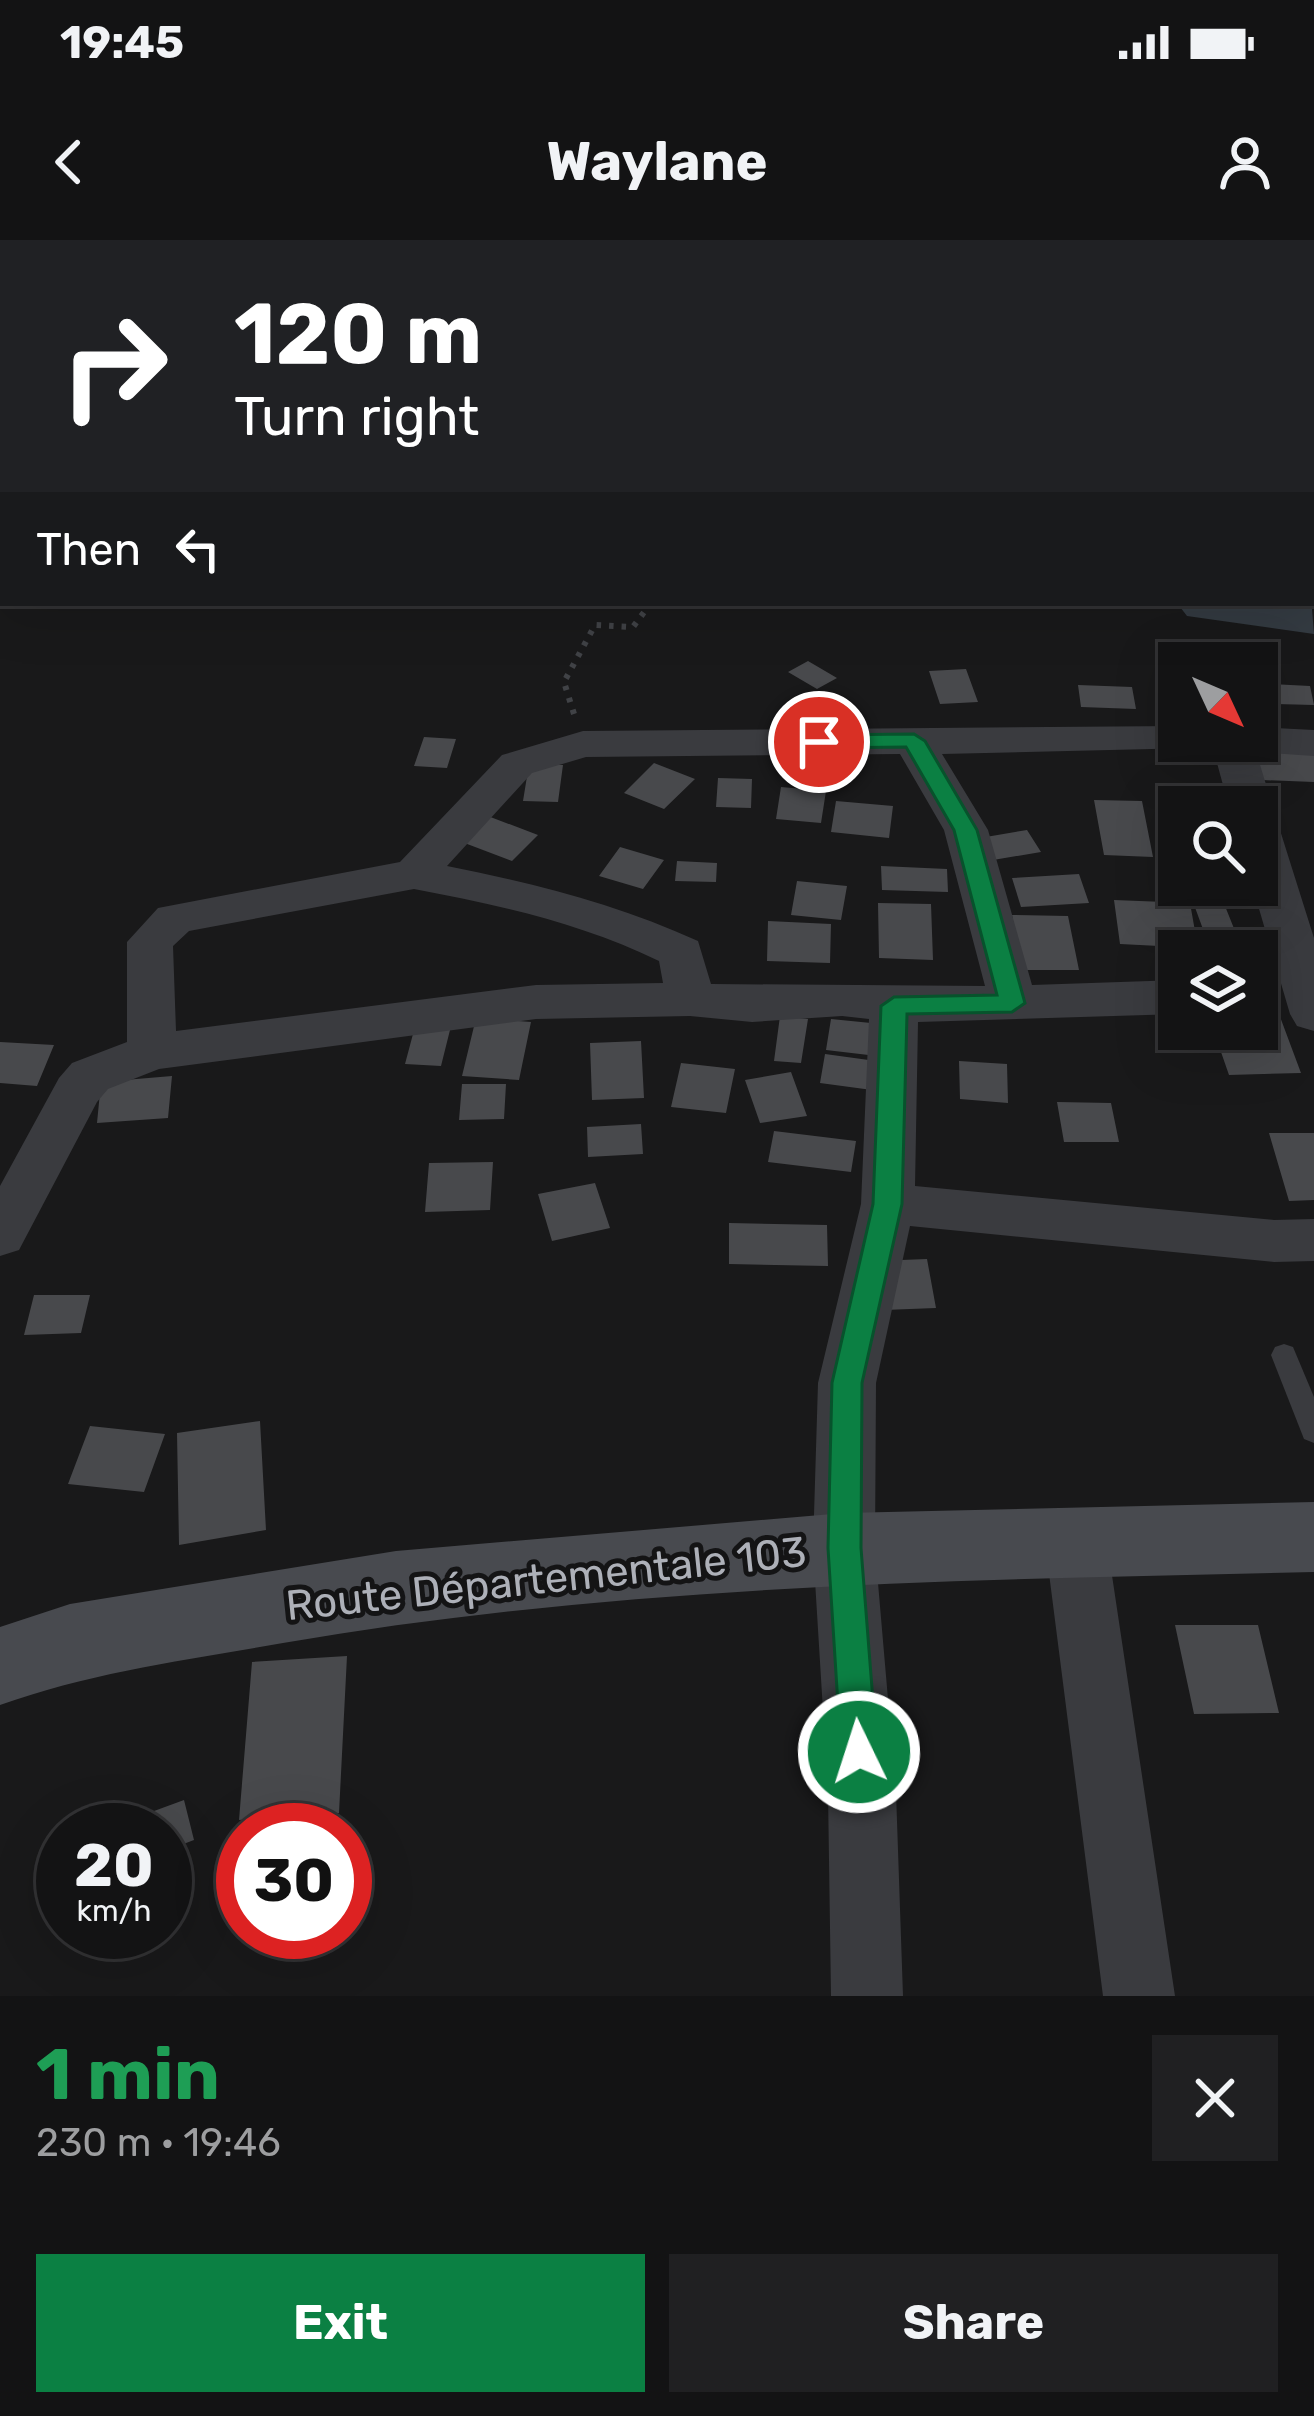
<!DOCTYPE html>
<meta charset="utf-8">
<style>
:root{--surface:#131314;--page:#202022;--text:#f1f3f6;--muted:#9d9ea0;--line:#323234;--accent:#0b8043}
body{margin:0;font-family:Rubik,sans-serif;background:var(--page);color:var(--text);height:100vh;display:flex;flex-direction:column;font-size:45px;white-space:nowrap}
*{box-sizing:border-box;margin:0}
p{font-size:39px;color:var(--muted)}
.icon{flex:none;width:66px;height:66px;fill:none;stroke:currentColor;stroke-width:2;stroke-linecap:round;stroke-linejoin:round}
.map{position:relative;height:1756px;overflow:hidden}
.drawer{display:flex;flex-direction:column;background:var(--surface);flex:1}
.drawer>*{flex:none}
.top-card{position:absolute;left:0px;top:0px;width:1314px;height:366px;box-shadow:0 12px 48px #0002,0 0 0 3px var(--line);background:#202124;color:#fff;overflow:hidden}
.needle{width:78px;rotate:134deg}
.buttons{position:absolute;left:1158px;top:402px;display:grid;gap:24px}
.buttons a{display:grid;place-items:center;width:120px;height:120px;border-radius:0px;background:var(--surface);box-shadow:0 12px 48px #0002,0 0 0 3px var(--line);font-size:60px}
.speed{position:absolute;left:36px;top:1563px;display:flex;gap:24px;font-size:60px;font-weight:700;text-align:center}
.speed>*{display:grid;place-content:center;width:156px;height:156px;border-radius:50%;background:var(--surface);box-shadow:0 12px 48px #0002,0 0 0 3px var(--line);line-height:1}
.speed small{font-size:30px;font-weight:400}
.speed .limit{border:18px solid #d22;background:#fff;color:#111}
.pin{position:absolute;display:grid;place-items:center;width:102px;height:102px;color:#fff;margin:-51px;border:6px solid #fff;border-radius:50%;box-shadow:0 3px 12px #0007}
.me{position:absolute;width:132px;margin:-66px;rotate:356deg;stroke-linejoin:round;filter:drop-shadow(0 0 9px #0008)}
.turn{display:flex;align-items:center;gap:42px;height:252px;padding:0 36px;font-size:54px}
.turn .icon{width:156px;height:156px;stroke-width:2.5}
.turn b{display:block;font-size:84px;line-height:102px}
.then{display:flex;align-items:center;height:114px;padding:0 36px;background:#0003;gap:24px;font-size:45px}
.round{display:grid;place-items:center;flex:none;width:126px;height:126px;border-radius:0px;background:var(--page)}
.headline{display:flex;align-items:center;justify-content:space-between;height:204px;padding:0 36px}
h1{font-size:72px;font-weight:700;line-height:90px;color:#1e9e55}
.button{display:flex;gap:24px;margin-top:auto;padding:24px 36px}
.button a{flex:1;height:138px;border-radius:0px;background:var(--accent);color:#fff;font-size:48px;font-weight:700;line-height:138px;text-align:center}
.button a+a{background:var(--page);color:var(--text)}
.status{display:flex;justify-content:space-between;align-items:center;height:84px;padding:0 60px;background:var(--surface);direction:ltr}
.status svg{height:33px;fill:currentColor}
header{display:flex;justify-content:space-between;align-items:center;height:156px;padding:0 36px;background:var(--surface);font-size:54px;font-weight:700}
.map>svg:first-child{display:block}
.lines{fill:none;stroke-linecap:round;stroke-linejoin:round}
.river{fill:#343b42;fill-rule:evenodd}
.building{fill:#48494c}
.path{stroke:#404246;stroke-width:6;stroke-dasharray:4.5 8;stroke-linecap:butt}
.service{fill:#3a3b3f;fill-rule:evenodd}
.minor{fill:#3a3b3f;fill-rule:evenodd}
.secondary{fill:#484a4f;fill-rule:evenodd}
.route{fill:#0b8043;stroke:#07532c;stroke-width:3}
.labels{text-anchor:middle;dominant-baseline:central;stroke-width:10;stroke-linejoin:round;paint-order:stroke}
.near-street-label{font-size:42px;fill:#adb0b8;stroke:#141415}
</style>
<div class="status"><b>19:45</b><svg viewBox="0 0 49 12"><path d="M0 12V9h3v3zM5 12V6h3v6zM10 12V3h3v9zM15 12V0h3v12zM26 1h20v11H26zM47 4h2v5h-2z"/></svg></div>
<header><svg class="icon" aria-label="back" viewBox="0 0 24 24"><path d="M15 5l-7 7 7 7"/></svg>Waylane<svg class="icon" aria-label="person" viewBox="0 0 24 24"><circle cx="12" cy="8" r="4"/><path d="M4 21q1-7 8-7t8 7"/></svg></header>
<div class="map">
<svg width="1314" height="1756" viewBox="0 0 1314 1756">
<rect width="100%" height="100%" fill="#19191a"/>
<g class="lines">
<path class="river" d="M3 122V154L0 155V123Z
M1311 356 1314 394 1187 376 1177 363H1311Z"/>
</g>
<path class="building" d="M808 421 837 438 817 449 788 432Z
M966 429 978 462 940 464 929 431Z
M1271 444 1310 446 1314 465 1276 464Z
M1078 445 1132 447 1136 469 1081 467Z
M424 497 456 499 447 528 414 526Z
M1255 512 1314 514V542L1262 540Z
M654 523 695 539 664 569 624 553Z
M529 524 563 525 558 562 523 561Z
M718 538 752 539 751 568 716 567Z
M781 547 826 551 821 583 776 579Z
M1094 560 1142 561 1153 617 1104 615Z
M836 561 893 566 889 598 831 592Z
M480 573 538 595 512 621 454 599Z
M1027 590 1041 612 993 620 980 598Z
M620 607 664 620 643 649 599 636Z
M677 621 717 623 716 642 675 641Z
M881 626 947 629 948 652 882 650Z
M1079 634 1089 663 1021 667 1012 638Z
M797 641 847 646 841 680 791 675Z
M1114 660 1190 663 1198 708 1120 704Z
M1223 661 1243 711H1211L1193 662Z
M878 663 931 664 933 720 879 718Z
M1012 675 1068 676 1079 730H1022Z
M768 681 831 684 830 723 767 721Z
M1279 774 1301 833 1229 835 1213 789H1257V775Z
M780 776 808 779 801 823 774 821Z
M476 778 531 782 519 840 462 836Z
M417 779 452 782 441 826 405 824Z
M831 779 881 784 877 816 826 810Z
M641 801 644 858 592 860 590 803Z
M0 802 54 805 37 846 0 843Z
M825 814 876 821 872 850 820 843Z
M959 821 1007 824 1008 863 960 859Z
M681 823 735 829 726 873 671 867Z
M791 832 807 876 760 883 745 840Z
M172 836 168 878 97 883 101 842Z
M462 844H506L504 879 459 880Z
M1057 862 1111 863 1119 902H1064Z
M641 884 643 914 588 917 587 887Z
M774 891 856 901 851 932 768 922Z
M1269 893H1314V960L1289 961Z
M493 922 490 970 425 972 429 923Z
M595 943 610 988 552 1001 538 954Z
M729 983 827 985 828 1026 729 1024Z
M927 1019 936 1068 884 1070 876 1021Z
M34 1055H90L81 1093 24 1095Z
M260 1181 266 1290 179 1305 177 1193Z
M90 1186 165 1194 144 1252 68 1244Z
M1175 1385H1258L1279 1473 1194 1474Z
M347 1416 339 1573 239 1580 252 1422Z
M184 1560 194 1600 165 1611V1590H138L135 1578Z"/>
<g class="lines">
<path class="path" d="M574 474 564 442 595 385 633 387 651 363"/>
<path class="service" d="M1284 1104 1293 1107 1314 1157V1203L1304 1199 1271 1115 1275 1107Z"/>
<path class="minor" d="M1179 486V501H1198L1194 508 942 514 988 590 1032 745 1179 740V774L918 782 915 946 1274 980 1314 979V1021L1274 1022 910 986 876 1143 875 1308 896 1552 903 1756H831L828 1552 813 1308 818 1143 861 964 869 779 842 776 752 782 690 776 536 779 159 829 108 849 97 862 19 1010 0 1016V946L59 838 72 823 127 802V702L158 668 400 622 502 515 583 491ZM900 514 944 590 985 746 711 744 698 701C617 664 533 643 447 626L532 533 586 517ZM414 649C499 665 581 683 659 721L663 743 536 745 176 791 173 706 189 691Z
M1257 487 1314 490V516L1256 512 1273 567 1267 576 1279 587 1314 698V791L1297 786 1290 774 1252 645H1257V567H1229L1211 501H1257Z
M1076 1275 1098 1283 1107 1302 1175 1756H1103L1045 1302 1054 1283Z"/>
<path class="secondary" d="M1314 1262V1332C970 1340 623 1344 283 1403 187 1420 92 1432 0 1465V1387L70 1364 396 1311 844 1273Z"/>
</g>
<path class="route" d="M914 494 925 501 977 590 1025 763 1012 772 907 774 902 964 862 1143 861 1308 877 1512 871 1524 859 1529 846 1524 841 1512 828 1308 832 1143 873 964 881 766 894 757 997 755 954 590 906 507 819 508 808 502 819 495Z"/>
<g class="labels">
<g class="near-street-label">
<text transform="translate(546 1339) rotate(-6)">Route Départementale 103</text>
</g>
</g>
</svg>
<div class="buttons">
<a><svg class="needle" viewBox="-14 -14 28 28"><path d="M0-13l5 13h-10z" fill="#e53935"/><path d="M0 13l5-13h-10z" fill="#9d9ea0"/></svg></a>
<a><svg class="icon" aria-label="search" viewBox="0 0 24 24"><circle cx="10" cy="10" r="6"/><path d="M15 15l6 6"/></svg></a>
<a><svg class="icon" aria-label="layers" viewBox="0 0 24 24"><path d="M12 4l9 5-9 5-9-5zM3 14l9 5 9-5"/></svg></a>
</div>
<div class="speed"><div>20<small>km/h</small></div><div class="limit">30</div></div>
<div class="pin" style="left:819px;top:502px;background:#d93025"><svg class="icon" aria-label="arrive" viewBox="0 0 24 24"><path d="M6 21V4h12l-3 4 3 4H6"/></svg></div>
<svg class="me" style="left:859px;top:1512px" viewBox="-20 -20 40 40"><circle r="17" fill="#0b8043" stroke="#fff" stroke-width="3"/><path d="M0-11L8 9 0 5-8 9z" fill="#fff"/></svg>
<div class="top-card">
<div class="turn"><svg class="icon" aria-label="right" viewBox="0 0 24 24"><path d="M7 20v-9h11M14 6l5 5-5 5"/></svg><div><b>120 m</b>Turn right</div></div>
<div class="then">Then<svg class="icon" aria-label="left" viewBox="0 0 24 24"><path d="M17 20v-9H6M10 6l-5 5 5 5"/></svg></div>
</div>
</div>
<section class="drawer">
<div class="headline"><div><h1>1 min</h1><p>230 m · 19:46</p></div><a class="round"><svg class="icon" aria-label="close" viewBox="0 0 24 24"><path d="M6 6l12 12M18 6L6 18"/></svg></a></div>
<div class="button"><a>Exit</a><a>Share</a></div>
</section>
